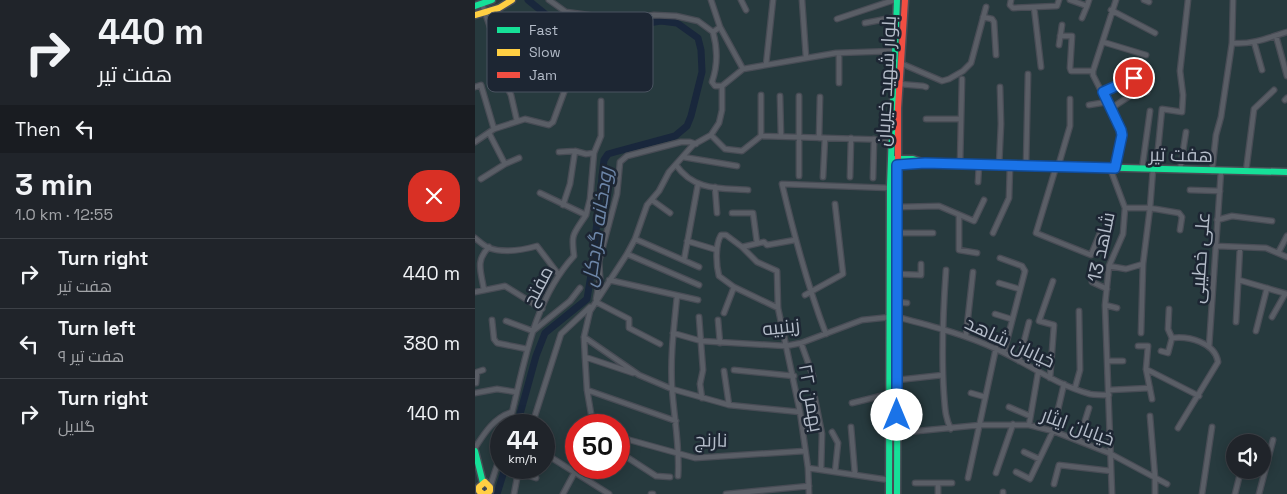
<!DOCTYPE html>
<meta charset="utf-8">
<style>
:root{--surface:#20242a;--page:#2d3036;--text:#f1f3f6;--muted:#a2a4a8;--line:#3d4147}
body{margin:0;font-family:"Space Grotesk",Cairo,sans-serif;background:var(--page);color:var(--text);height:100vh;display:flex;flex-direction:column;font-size:19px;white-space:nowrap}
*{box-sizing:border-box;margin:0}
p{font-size:16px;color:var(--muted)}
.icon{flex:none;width:28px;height:28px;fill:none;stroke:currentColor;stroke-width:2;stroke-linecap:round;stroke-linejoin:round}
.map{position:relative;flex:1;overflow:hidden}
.drawer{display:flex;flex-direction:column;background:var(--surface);width:475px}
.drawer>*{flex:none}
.guide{background:#20242a;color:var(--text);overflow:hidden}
.fabs{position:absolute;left:751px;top:434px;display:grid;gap:10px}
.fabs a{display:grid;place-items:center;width:45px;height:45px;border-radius:50%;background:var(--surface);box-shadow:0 2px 12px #0003,0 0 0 1px var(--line);font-size:25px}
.speed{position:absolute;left:15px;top:414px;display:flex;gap:10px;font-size:25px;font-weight:700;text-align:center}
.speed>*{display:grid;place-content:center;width:65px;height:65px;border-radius:50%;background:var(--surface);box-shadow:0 2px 12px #0003,0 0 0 1px var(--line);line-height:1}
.speed small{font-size:12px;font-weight:400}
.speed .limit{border:8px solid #d22;background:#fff;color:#111}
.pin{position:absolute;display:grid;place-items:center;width:42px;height:42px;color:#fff;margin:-21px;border:2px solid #fff;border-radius:50%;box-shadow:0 1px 5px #0007}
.me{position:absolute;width:55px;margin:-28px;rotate:0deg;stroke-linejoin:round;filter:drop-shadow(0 0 4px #0008)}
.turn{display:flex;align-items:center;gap:18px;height:105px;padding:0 15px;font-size:22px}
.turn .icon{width:65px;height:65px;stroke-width:2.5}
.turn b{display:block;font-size:35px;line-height:42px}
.then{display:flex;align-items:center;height:48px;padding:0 15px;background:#0003;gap:10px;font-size:19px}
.round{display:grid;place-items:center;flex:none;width:52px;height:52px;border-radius:20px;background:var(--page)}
.overview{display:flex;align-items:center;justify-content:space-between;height:85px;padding:0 15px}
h1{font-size:30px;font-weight:800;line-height:38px}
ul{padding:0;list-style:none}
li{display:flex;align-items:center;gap:15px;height:70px;padding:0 15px;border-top:1px solid var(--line)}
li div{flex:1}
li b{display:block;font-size:19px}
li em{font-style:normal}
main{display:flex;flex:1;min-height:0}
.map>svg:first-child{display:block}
.green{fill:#273a3e;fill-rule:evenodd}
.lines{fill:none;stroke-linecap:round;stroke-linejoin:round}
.river{stroke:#19273c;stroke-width:7}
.street-casing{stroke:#484c55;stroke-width:7}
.fast-casing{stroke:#484c55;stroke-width:9}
.slow-casing{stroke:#484c55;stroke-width:9}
.jam-casing{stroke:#484c55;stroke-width:9}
.street{stroke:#5a5e66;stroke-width:4.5}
.fast{stroke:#16e098;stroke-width:6}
.slow{stroke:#ffcf43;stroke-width:6}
.jam{stroke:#f24e42;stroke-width:6}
.route-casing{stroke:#114b97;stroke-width:12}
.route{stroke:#1a73e8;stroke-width:9}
.labels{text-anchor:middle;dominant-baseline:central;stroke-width:5;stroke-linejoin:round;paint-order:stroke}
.street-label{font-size:19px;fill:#b4bcc9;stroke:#1d2633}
.water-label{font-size:20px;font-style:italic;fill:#6d86a8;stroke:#1d2633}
.key{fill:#1d2633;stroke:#4a5360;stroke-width:1}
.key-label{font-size:14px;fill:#b4bcc9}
</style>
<main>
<section class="drawer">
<div class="guide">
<div class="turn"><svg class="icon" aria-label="right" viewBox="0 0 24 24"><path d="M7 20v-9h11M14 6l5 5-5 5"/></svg><div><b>440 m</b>هفت تیر</div></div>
<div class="then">Then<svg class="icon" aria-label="left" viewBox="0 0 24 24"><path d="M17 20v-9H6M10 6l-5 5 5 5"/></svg></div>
</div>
<div class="overview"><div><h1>3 min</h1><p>1.0 km · 12:55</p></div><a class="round" style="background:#d93025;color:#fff"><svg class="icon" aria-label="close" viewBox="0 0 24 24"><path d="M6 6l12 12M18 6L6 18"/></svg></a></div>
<ul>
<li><svg class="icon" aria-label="right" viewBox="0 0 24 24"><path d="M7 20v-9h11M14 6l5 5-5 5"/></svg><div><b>Turn right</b><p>هفت تیر</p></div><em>440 m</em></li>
<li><svg class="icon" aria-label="left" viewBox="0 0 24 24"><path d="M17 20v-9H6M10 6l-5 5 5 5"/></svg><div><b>Turn left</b><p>هفت تیر ۹</p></div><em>380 m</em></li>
<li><svg class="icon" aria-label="right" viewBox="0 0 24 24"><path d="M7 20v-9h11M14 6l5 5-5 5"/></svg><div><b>Turn right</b><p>گلایل</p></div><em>140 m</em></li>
</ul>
</section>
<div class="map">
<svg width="812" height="494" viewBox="0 0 812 494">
<rect width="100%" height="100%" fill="#2a3038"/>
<path class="green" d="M0 0H812V494H0ZM26 425H69V468H26ZM101 425H144V468H101ZM760 442H788V470H760Z"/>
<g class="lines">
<path class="river" d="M42 425 61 356 70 333 112 299 116 275 129 160 133 154 140 152 200 136 212 126 216 116 227 72 226 50 223 38 202 23 186 21 128 30 94 28 80 22 53 0
M22 494 30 468"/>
<defs>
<path id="street" d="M74 0 91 12 120 16 158 18 179 15 201 16 223 21 238 32
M236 0 245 27 268 69
M266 0 271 10
M327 0 331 57
M536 0 535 5 538 8 582 6 584 0
M595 0 612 6 614 0
M669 0 674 2
M7 4 19 38 24 63
M559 7 566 67
M636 10 680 33
M508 17 517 19 519 22 521 55
M607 18 612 6
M362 19 419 0
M390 23 421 17
M245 27 238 32C243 50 243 65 237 82L240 86H247
M585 36H597L595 68 596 71H618
M801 36 812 76
M628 42 671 55
M779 42 787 70
M757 43C776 45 793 38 812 32
M584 45 587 25
M364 53V83
M425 63 467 81 474 79 488 71 496 63 511 7
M291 65 298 0
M28 79 36 95 42 121
M424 84 448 86 451 87
M0 87 6 85 19 129
M628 92 675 71
M305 96 306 136
M324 96V176
M810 100 812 98
M614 105 632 102
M635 109 670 86 672 92
M451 119H486
M14 133 30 164
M236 135 250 149 267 151 286 136
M286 136 417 140
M286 136V95
M344 138 345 97
M0 142 19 129 50 119 74 125 78 122 101 60
M100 151 111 154 119 153 126 136V101
M84 152 100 151 95 184 88 205
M208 157 262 166
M201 165C219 191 245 188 273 190
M485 165 487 79
M524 166 526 124 525 87
M551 166 553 74
M581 167 561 233 616 255 625 233
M583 167 595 126V99
M635 168 650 208 648 234 634 266 630 305 637 494
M640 168 647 135 646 130 618 75V71L641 0
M667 169 675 111
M681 169 687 109 707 112 708 95 705 71 713 0
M705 170 711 132
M737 171 741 135 746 117 757 43 758 0
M771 171 779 109 799 90
M348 177 350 138
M375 177 376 138
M398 178 399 139
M6 179 30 164 44 158
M503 182 504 165
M240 187 242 213
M715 190 745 191
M177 200 195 213
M423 207 464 206 499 221 509 200
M650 208H675L704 213 707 217 705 230
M257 213H278L282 243
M111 215 115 199 119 153
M484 215V250L502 253
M742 220 757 216 797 221
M423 233H458
M518 233 534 198 535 166
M0 238C4 241 9 246 14 248 28 253 48 250 62 246L84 275
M160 239 224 267
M212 241 242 250
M741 246 791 248 812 257
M267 247 289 242 292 245 320 240
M803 253 812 236
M152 254 224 285
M525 258 547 266 550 271 529 352
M209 260 223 184
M634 266 651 269 668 264
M471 270C468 312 466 353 469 395 470 407 470 418 476 429
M423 274 446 275V264
M134 280 223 300
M764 280 812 294
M617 282 632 289
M524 283 544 289
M9 290C6 271 0 261 14 247
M0 292 30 286 67 309
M330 295 368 274 360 204
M202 296C199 327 195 357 197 388 199 418 205 446 203 476
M121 299 125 278 124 261 142 194 145 162 152 156 206 142H215L221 144
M121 302 154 319V328L185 344
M422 302 432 303
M630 305 642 308
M303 308 259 287 244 276C241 265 240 245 246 235H251L267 247 282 262 302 271 303 308 325 412 333 468 334 494
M694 309 693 329 697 338C713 336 740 342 743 362L703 428
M249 313 259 287
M520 314 536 319
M224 317 228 370 225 384 227 398
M422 317C456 326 489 334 521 349 552 363 581 385 615 394 621 395 628 395 634 395
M797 317 810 294
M17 320 19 339 22 343 52 349
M243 320 245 343
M31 321 58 331 95 301 105 288
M761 322 765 247
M781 331 792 288
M198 333 226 341 311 346 326 343 387 320 416 317
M666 333 668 264 675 208 678 169
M351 334C332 285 319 235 307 184L415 188
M491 335 498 272
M109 337 164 375 197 389 254 405 325 412
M326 343 338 376
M663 346H673L671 369 677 399
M734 347 746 171
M686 351 693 353 697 338
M110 357 158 373
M544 361 554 322
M632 361H648
M671 369 724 396
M259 370 319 376
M249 371 254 405
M575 378 579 325 564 321 578 281
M422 380 468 375
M1 383 2 372 8 370
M600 388 605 370 604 311
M112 390 201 421
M634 390 675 388
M0 393 22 389 41 392
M496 393 510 397
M339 394 347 434 346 470
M377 403 414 394
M534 407 555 416
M675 416 680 477V494
M34 425C49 367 57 302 99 256 96 233 98 235 111 215L65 193
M57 425 86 334 115 307
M118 425 112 390 110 357 109 337 115 311 152 254 160 239 172 205 184 191 194 172 218 145 236 135 244 123 247 110V86L268 69 361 53 419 51
M554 425 563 373
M376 427 380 475
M357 432 363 443 360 472
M422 433 505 425H554L578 431 634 453 692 484
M144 437 220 458 330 451
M604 440 614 408
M0 448C10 432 19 418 37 412
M144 452 181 476 195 477
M549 452 564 459
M77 458 134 494
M333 468 414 480
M42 472 61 478
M541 472 555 479 578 431 589 384
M521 473 538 424
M493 478 521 348
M440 483H477
M463 483V494
M579 484 584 465 636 471
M15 487 26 453
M39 494 44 468
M88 494 102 468
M176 494H178
M251 494 334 486
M528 494V492
M727 494 737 427
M760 494 766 470
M784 494 798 440"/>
<path id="fast" d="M0 6 17 0
M420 159H438L447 162
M419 165 450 163 812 172
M0 451 8 483
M414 494 415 185 422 0
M422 494 423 179"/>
<path id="slow" d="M0 15 24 8 37 0
M8 494 4 491V487L10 482 15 487V491L11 494"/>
<path id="jam" d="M423 179V108L430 0"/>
</defs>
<use href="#street" class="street-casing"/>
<use href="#fast" class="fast-casing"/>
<use href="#slow" class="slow-casing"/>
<use href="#jam" class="jam-casing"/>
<use href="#street" class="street"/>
<use href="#fast" class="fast"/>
<use href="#slow" class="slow"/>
<use href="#jam" class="jam"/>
</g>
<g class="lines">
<defs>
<path id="route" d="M422 415V165L450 163 640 168 647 135 646 130 628 92 659 78"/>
</defs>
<use href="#route" class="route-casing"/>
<use href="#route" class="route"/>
</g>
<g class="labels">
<g class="street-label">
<text transform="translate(411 81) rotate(-87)">بلوار شهید خیریان</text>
<text transform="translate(706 155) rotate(1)">هفت تیر</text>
<text transform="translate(626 247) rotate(-78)">شاهد 13</text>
<text transform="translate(725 258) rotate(-86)">علی خطیبی</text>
<text transform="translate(63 286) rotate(-62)">مفتح</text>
<text transform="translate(306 327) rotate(-6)">زینبیه</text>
<text transform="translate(535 342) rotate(25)">خیابان شاهد</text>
<text transform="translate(336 398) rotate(80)">۲۲ بهمن</text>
<text transform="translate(603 427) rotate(20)">خیابان ایثار</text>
<text transform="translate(236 440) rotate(1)">نارنج</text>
</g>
<g class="water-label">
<text transform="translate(122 227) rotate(-82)">رودخانه گردکل</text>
</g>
</g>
<rect x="12" y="12" width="166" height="80" rx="8" class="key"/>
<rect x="22" y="27" width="23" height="6" fill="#16e098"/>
<rect x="22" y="49" width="23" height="7" fill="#ffcf43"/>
<rect x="22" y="72" width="23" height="6" fill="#f24e42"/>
<g class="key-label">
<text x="54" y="35">Fast</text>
<text x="54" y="57">Slow</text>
<text x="54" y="80">Jam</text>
</g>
</svg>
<div class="fabs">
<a><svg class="icon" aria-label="sound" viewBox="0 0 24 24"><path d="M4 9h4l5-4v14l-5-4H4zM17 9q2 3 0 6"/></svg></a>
</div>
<div class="speed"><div>44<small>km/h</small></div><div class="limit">50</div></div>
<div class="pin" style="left:659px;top:78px;background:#d93025"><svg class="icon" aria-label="arrive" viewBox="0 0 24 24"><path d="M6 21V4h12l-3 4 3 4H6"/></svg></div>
<svg class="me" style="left:422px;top:415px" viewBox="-20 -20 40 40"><circle r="19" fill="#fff"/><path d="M0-13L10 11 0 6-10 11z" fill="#1a73e8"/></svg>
</div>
</main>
